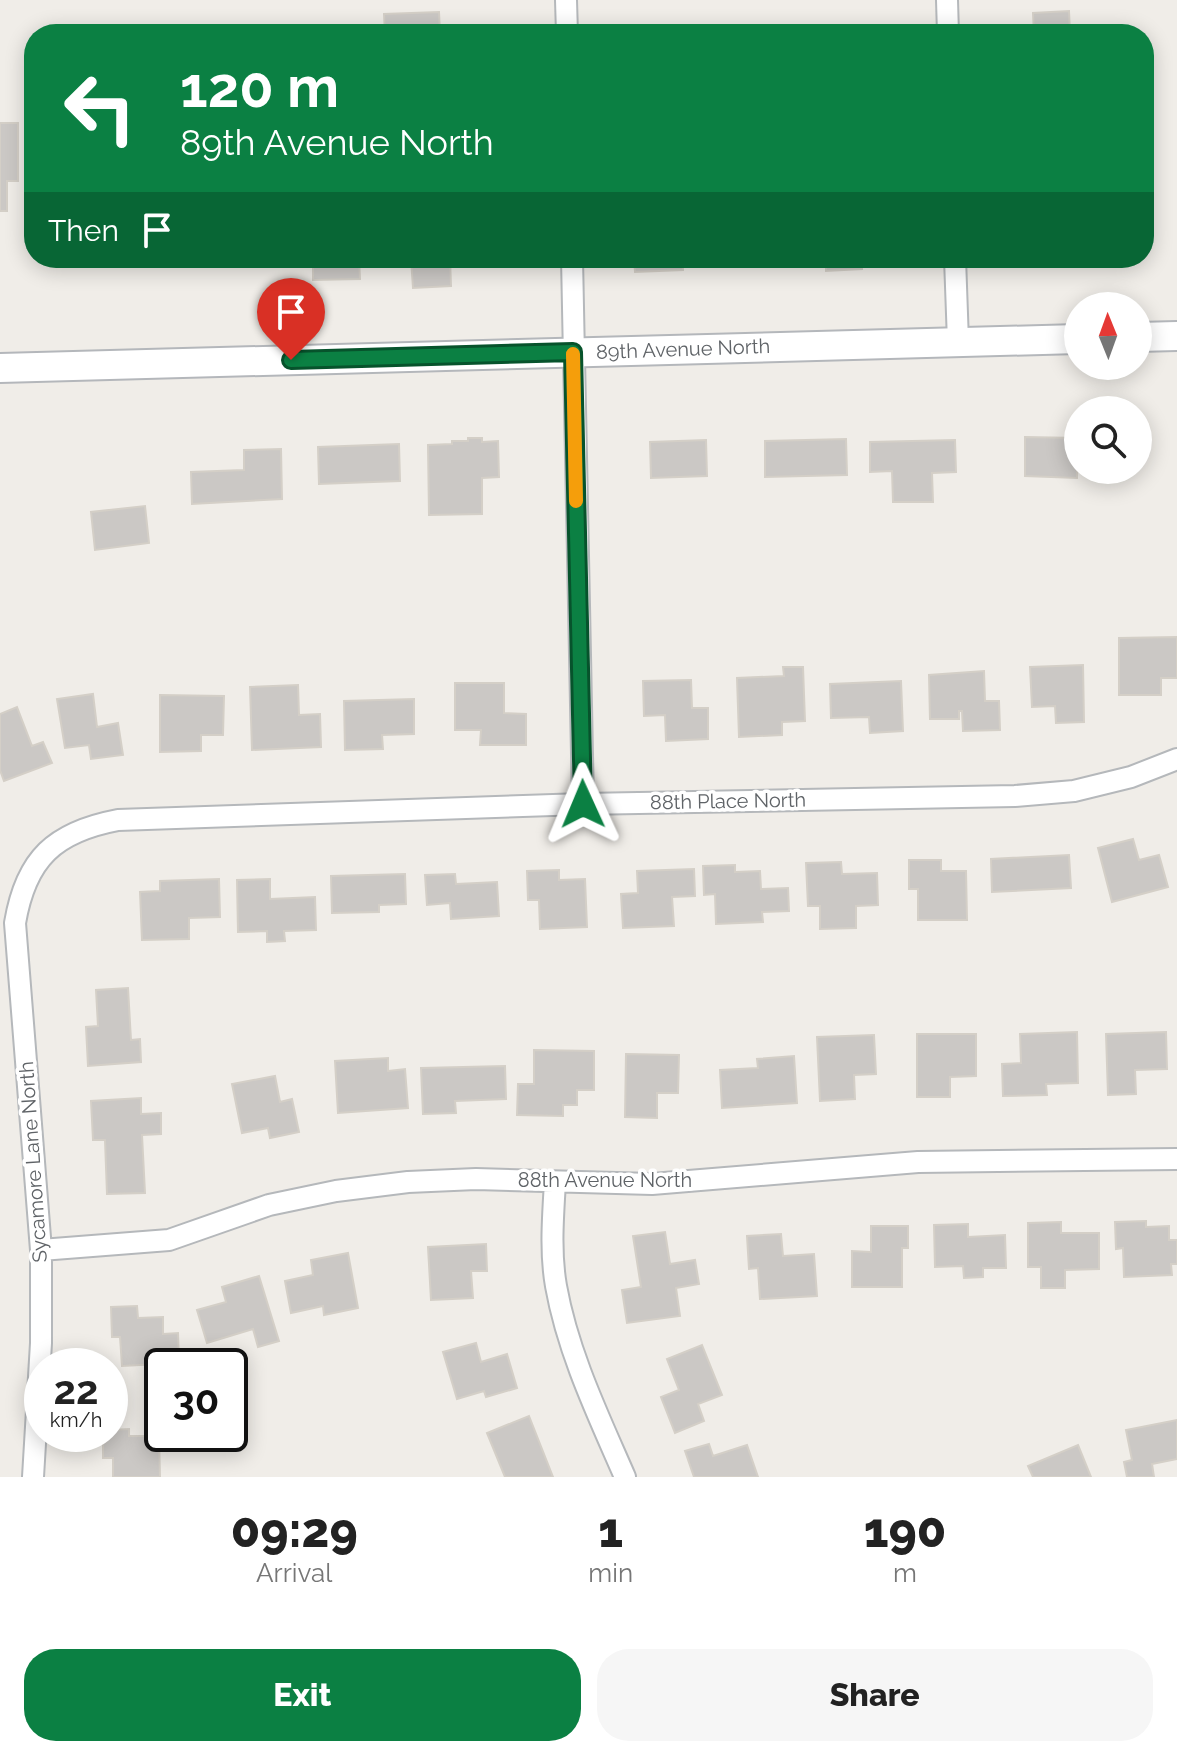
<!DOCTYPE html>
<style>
:root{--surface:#fff;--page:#f6f6f6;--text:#222;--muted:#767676;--accent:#0b8043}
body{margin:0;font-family:Raleway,sans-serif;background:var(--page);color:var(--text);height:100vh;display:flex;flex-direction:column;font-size:30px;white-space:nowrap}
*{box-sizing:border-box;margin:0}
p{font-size:26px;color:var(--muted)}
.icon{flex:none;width:44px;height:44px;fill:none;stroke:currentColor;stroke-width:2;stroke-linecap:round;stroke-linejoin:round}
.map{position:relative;height:1477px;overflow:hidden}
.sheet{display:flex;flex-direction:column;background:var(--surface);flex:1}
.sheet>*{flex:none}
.top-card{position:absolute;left:24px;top:24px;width:1130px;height:244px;border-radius:32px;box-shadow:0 4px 20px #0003;background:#0b8043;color:#fff;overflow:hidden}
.needle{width:52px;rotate:359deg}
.controls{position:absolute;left:1064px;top:292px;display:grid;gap:16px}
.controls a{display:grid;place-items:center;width:88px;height:88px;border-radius:50%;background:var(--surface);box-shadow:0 4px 20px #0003;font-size:40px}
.speed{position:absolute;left:24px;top:1348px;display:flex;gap:16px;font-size:40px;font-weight:700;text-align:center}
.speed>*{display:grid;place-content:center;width:104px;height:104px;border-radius:50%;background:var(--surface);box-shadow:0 4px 20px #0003;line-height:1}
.speed small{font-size:20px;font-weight:400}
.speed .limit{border:4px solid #111;border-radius:12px;background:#fff;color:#111}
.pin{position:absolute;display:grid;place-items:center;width:68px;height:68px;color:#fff;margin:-82px -34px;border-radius:50% 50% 50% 0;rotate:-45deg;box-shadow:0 0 8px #0007}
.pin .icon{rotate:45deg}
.me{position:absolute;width:88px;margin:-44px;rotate:359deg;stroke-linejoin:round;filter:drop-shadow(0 0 6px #0008)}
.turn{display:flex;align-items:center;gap:28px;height:168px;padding:0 24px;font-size:36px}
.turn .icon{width:104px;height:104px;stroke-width:2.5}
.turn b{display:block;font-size:56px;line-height:68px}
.then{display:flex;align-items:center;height:76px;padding:0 24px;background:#0003;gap:16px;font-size:30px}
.eta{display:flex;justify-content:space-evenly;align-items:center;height:136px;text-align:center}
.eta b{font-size:48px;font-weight:800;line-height:56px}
.primary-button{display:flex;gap:16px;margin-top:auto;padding:16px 24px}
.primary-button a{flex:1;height:92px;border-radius:32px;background:var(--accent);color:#fff;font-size:32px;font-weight:800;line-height:92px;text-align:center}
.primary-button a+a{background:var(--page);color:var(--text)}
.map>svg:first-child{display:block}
.building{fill:#cbc8c5;stroke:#d4cfc7;stroke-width:2}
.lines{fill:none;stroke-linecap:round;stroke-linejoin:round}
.street-casing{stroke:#b5b8bb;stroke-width:24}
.secondary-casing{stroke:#b4b7bb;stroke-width:32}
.street{stroke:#fff;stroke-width:20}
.secondary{stroke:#fff;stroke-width:28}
.route-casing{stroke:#07532c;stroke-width:20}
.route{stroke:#0b8043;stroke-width:14}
.slow{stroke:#f59e0b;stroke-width:14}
.labels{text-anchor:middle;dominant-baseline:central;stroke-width:7;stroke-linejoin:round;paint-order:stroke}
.street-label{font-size:20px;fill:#5f6367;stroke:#fff}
</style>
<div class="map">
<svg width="1177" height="1477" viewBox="0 0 1177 1477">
<rect width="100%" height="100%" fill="#f0ede8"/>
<path class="building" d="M1069 11 1070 34H1034L1033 13Z
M439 12 440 34H385L384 14Z
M821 26H858V34H821Z
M628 28H692V34H628Z
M0 123H18V181H7V211H0Z
M313 258H359L360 279 313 280Z
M411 258H450L451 286 413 288Z
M634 258H682L683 270 635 272Z
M826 258H862V269L826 271Z
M1025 437 1078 438 1077 478 1025 476Z
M468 438H482V442L498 441 499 477 482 478V514L429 515 428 445 452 444V441H468Z
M846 439 847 475 765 477V441Z
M706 440 707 476 651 478 650 442Z
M955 440 956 472 932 473 933 502H893L892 471 870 472V442Z
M399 444 400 481 319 484 318 447Z
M281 449 282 499 192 504 191 472 244 470V450Z
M145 506 149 543 95 550 91 512Z
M1177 637V678H1161V695H1119V638Z
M1083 665 1084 722 1056 723 1055 706 1032 707 1030 667Z
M783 667H803L805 721 782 722V735L739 737 737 678 784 676Z
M984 671 985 701H999L1000 730 963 731 962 711H959V719H930L929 675Z
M691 680 692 708H708V739L666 741 665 715 644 716 643 681Z
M901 681 903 731 870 733 869 717 831 718 830 684Z
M455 683H504V713L526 714V745H480L481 730H455Z
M298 685 299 715 320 714 321 747 252 750 250 687Z
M93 694 97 727 118 723 123 755 91 759 89 745 65 748 57 699Z
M160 695 224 696 223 735H201V751L160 752Z
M414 699V734L382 735 383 749 345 750 344 701Z
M17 707 32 746 43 742 52 763 4 781 0 770V714Z
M1133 839 1139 860 1159 855 1168 887 1112 902 1098 848Z
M1069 855 1071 888 992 892 991 859Z
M909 860H941V871H966L967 920H918V889H909Z
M841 862 842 874 877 873 878 905 856 906V928L820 929V906H808L806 863Z
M735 865V872L760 871 761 889 788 888 789 911 762 912 763 922 716 924 715 894 704 895 703 866Z
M694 869 695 896 672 897 674 926 623 928 621 894 638 893 637 871Z
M559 870V880L585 879 587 927 540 929 539 900H528L527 871Z
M405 874 406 904 379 905V912L332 913 331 876Z
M455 874 456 884 497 882 499 916 451 919 450 903 427 905 425 875Z
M219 879 220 917 189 918V939L142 940 140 892 160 891V881Z
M270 879V899L315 897 316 930 284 931 285 941 267 942V931L238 932 237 880Z
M128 988 131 1040 140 1039 141 1062 88 1066 86 1027 98 1026 96 990Z
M1077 1032 1078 1083 1046 1084 1047 1095 1003 1096 1002 1064 1021 1063 1020 1034Z
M1166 1032 1167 1069 1135 1070 1136 1094 1108 1095 1106 1034Z
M917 1034H976V1076L950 1077V1097H917Z
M874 1035 876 1074 854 1075 855 1099 820 1101 817 1037Z
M534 1050 594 1051V1090H577V1105H563V1116L517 1115 518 1084H534Z
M626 1054 679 1055 678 1093H657V1118L625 1117Z
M794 1056 797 1103 722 1108 720 1070 758 1068 757 1059Z
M388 1058V1071L405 1069 408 1108 338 1113 335 1061Z
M505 1066 506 1099 455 1101 456 1113 423 1114 421 1068Z
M275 1076 280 1102 292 1099 299 1132 270 1138 268 1128 242 1133 232 1084Z
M141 1098V1114L161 1113V1134L142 1135 145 1193 107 1194 105 1140H93L91 1101Z
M1146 1221V1227L1169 1226V1240H1177V1264H1171L1172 1275 1124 1277 1123 1248 1116 1249 1115 1222Z
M1061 1222V1233H1099V1269L1065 1270V1288H1041V1267H1028V1223Z
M968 1224V1237L1005 1235 1006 1268H983V1277L964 1278 963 1266 935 1267 934 1225Z
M871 1226H908V1248H902V1287H852V1251L871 1252Z
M665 1232 670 1264 695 1260 699 1284 676 1288 680 1316 627 1323 622 1290 641 1287 633 1236Z
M781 1234 783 1256 814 1254 817 1296 760 1299 758 1268 749 1269 747 1236Z
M486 1244 487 1271H471L473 1298 431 1300 428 1247Z
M348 1253 358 1308 324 1315 323 1306 291 1313 285 1281 313 1275 311 1260Z
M259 1276 279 1341 258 1347 253 1329 207 1343 197 1310 226 1302 222 1287Z
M137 1306 138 1318 163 1317V1334L178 1333 179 1363 122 1366 120 1337H112L111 1307Z
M476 1343 481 1362 507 1354 517 1388 486 1397 484 1391 457 1399 443 1352Z
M702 1345 722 1395 698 1404 704 1421 675 1433 661 1397 679 1390 667 1359Z
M529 1416 553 1477H505L487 1433Z
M1177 1420V1459L1152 1464 1154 1477H1127L1124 1462 1132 1460 1126 1430Z
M129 1429V1436H159L160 1477H113V1458H103V1434H110V1430Z
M709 1444 713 1456 747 1445 758 1477H694L685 1451Z
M1078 1445 1091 1477H1033L1028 1466Z"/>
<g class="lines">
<defs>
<path id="street" d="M566 0 567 34
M947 0 948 34
M572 258 583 804
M955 258 958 342
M555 1182C553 1216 550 1252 556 1286 568 1353 598 1415 625 1477
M41 1250 169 1240 269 1205 336 1191 408 1182 476 1179 652 1184 918 1162 1177 1159
M33 1477 41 1343V1250L15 923C26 858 55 832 118 820L583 804 1015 796 1074 791 1131 777 1177 759"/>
<path id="secondary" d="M1138 337 1177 336
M0 368 1078 339"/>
</defs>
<use href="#street" class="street-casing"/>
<use href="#secondary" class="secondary-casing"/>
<use href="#street" class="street"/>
<use href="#secondary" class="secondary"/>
</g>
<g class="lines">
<defs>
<path id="route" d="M291 360 573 352 583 804"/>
</defs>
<use href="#route" class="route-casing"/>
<use href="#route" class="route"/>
<path class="slow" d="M573 354 576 501"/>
</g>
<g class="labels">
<g class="street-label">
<text transform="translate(683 349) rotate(-2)">89th Avenue North</text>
<text transform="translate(728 801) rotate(-1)">88th Place North</text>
<text transform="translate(33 1162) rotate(-94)">Sycamore Lane North</text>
<text x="605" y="1180">88th Avenue North</text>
</g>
</g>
</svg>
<div class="controls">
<a><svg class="needle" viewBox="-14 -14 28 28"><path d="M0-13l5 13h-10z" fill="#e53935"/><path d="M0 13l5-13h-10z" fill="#767676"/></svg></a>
<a><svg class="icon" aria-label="search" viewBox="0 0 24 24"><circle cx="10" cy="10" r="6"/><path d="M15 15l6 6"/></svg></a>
</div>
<div class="speed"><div>22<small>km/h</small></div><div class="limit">30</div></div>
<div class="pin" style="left:291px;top:360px;background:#d93025"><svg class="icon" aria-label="arrive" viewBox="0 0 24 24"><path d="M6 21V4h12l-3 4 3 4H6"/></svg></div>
<svg class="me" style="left:583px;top:804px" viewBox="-20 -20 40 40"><path d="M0-17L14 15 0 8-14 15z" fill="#0b8043" stroke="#fff" stroke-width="4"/></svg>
<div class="top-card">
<div class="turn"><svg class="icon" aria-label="left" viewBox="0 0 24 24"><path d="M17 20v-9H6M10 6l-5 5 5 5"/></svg><div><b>120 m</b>89th Avenue North</div></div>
<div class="then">Then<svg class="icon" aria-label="arrive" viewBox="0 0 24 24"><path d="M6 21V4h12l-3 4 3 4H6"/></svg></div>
</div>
</div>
<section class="sheet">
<div class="eta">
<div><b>09:29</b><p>Arrival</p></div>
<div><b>1</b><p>min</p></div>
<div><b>190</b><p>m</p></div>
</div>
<div class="primary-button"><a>Exit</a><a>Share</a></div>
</section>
